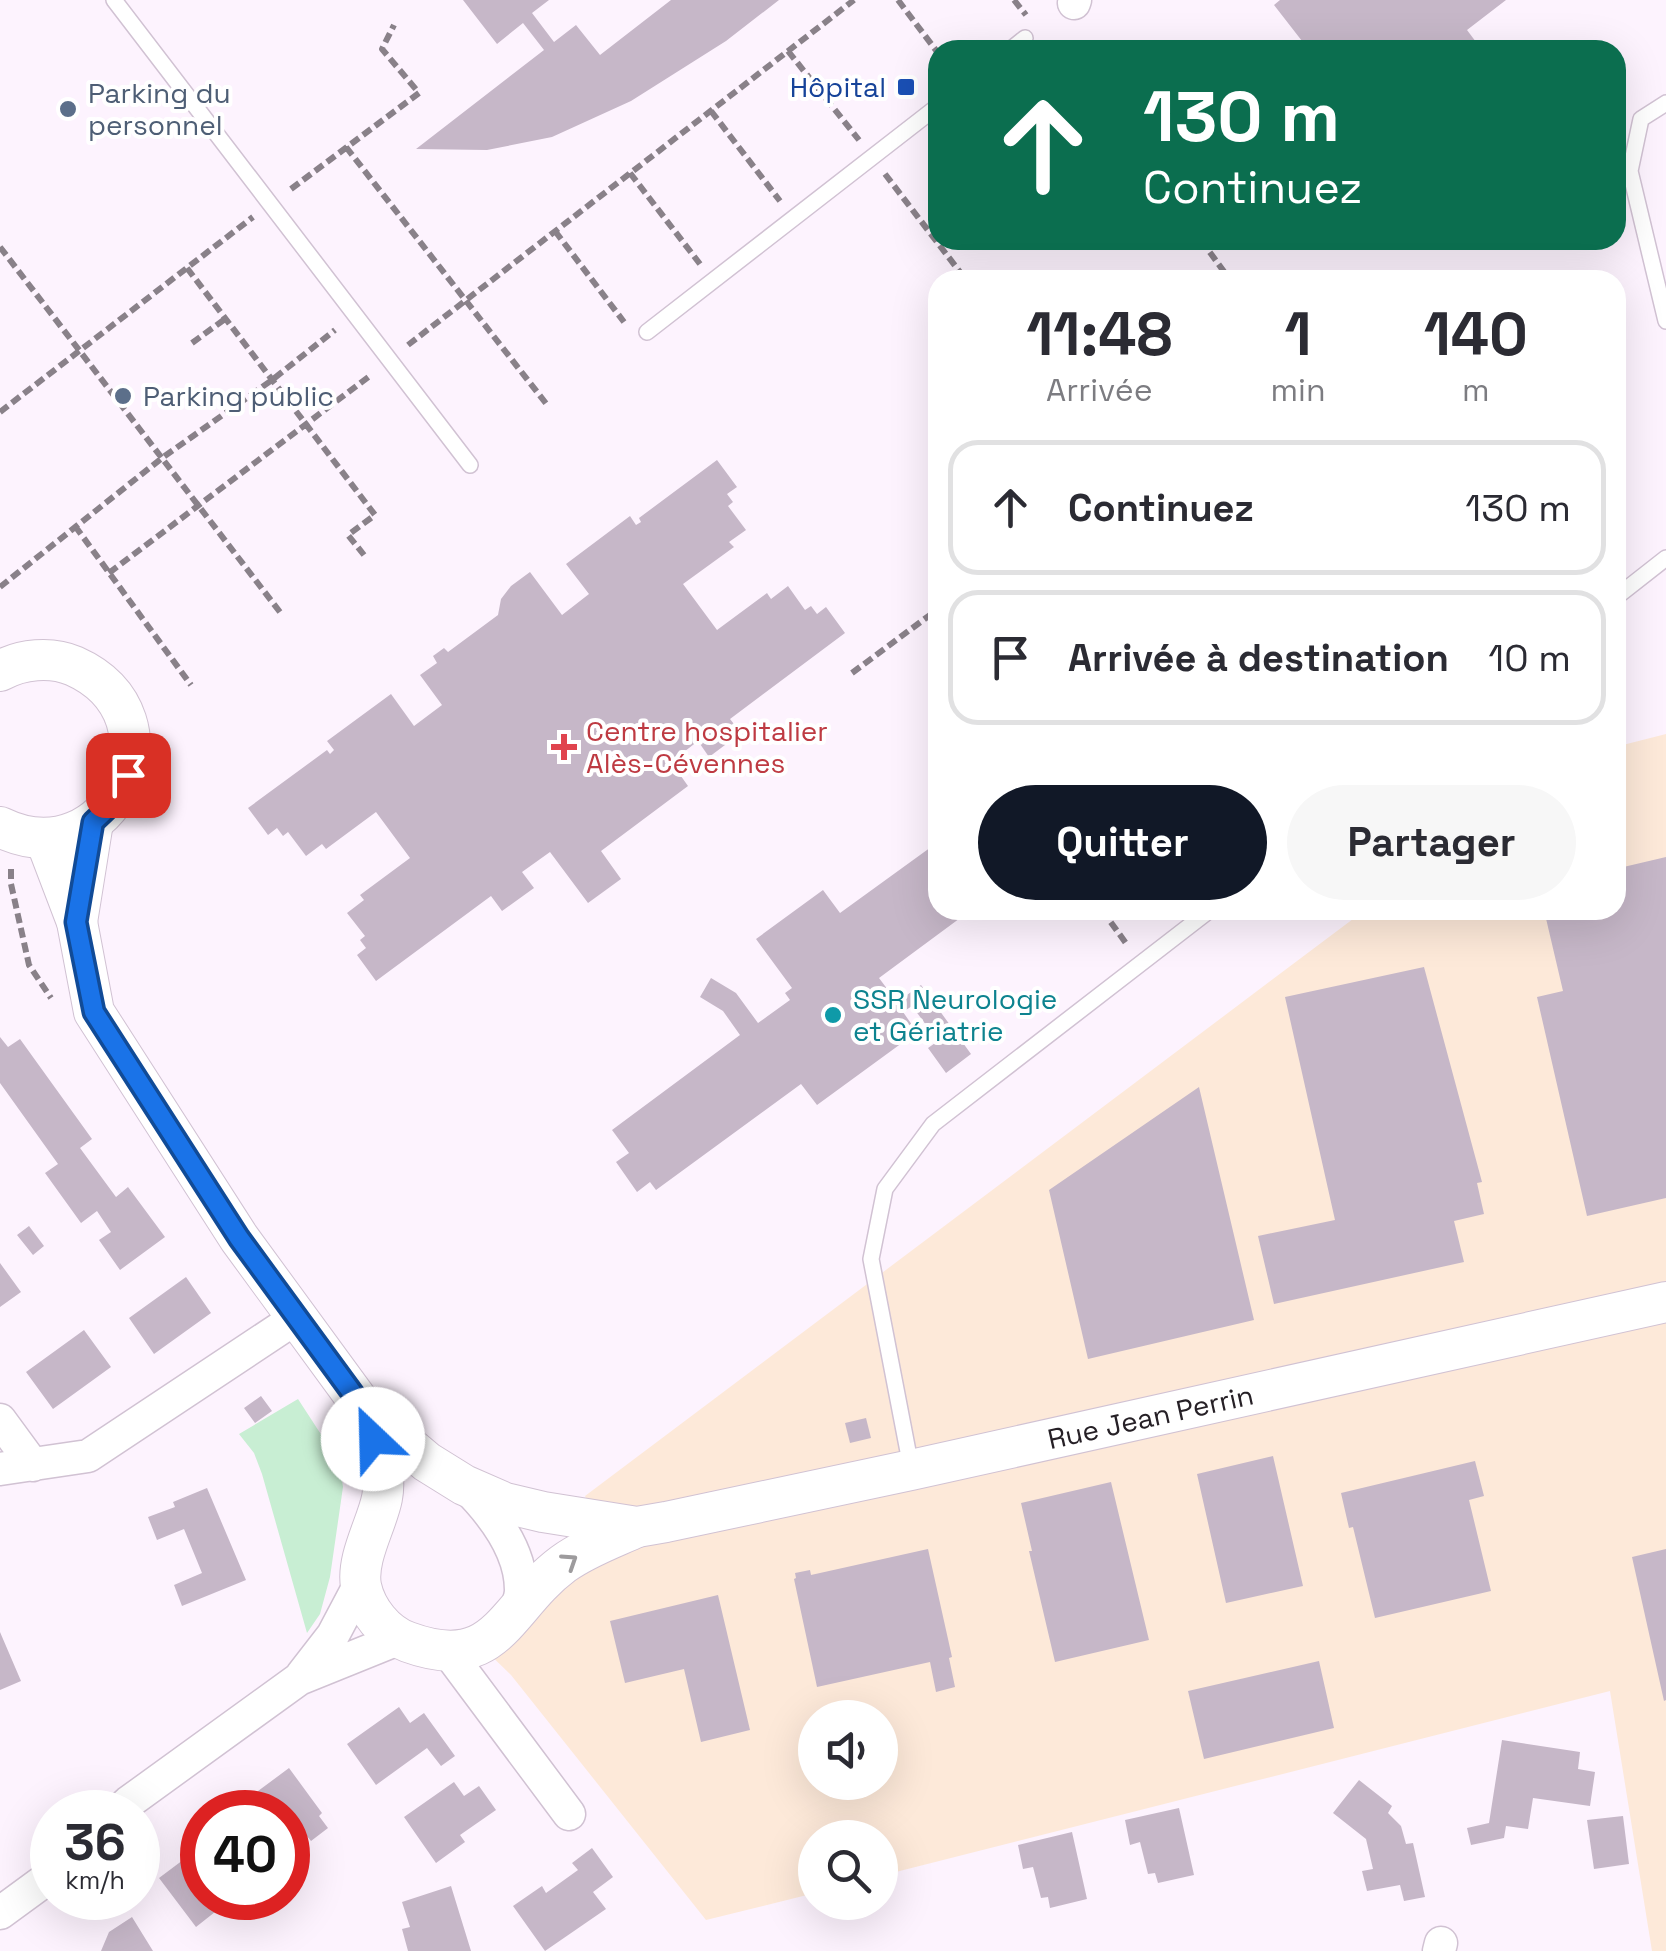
<!DOCTYPE html>
<html lang="fr">
<meta charset="utf-8">
<style>
:root{--surface:#fff;--page:#f7f7f7;--text:#2b2b33;--muted:#7c7c81;--line:#e1e1e2;--accent:#111827}
body{margin:0;font-family:"Space Grotesk",sans-serif;background:var(--page);color:var(--text);height:100vh;display:flex;flex-direction:column;font-size:38px;white-space:nowrap}
*{box-sizing:border-box;margin:0}
p{font-size:32px;color:var(--muted)}
.icon{flex:none;width:55px;height:55px;fill:none;stroke:currentColor;stroke-width:2;stroke-linecap:round;stroke-linejoin:round}
.map{position:relative;flex:1;overflow:hidden}
.details{position:absolute;left:928px;top:270px;width:698px;height:650px;display:flex;flex-direction:column;background:var(--surface);border-radius:30px;box-shadow:0 10px 40px #0002}
.details>*{flex:none}
.guide{position:absolute;left:928px;top:40px;width:698px;height:210px;border-radius:30px;box-shadow:0 10px 40px #0002;background:#0b6e4f;color:#fff;overflow:hidden}
.controls{position:absolute;left:798px;top:1700px;display:grid;gap:20px}
.controls a{display:grid;place-items:center;width:100px;height:100px;border-radius:50%;background:var(--surface);box-shadow:0 10px 40px #0002;font-size:50px}
.speed{position:absolute;left:30px;top:1790px;display:flex;gap:20px;font-size:50px;font-weight:700;text-align:center}
.speed>*{display:grid;place-content:center;width:130px;height:130px;border-radius:50%;background:var(--surface);box-shadow:0 10px 40px #0002;line-height:1}
.speed small{font-size:25px;font-weight:400}
.speed .limit{border:15px solid #d22;background:#fff;color:#111}
.pin{position:absolute;display:grid;place-items:center;width:85px;height:85px;color:#fff;margin:-42px;border-radius:20px;box-shadow:0 5px 15px #0006}
.me{position:absolute;width:110px;margin:-55px;rotate:336deg;stroke-linejoin:round;filter:drop-shadow(0 0 8px #0008)}
.turn{display:flex;align-items:center;gap:35px;height:210px;padding:0 50px;font-size:45px}
.turn .icon{width:130px;height:130px;stroke-width:2.5}
.turn b{display:block;font-size:70px;line-height:85px}
.eta{display:flex;justify-content:space-evenly;align-items:center;height:170px;text-align:center}
.eta b{font-size:60px;font-weight:600;line-height:70px}
.action{display:flex;gap:20px;margin-top:auto;padding:20px 50px}
.action a{flex:1;height:115px;border-radius:60px;background:var(--accent);color:#fff;font-size:40px;font-weight:600;line-height:115px;text-align:center}
.action a+a{background:var(--page);color:var(--text)}
ul{padding:0;list-style:none}
li{display:flex;align-items:center;gap:30px;height:135px;margin:0 20px 15px;padding:0 30px;border:5px solid var(--line);border-radius:30px}
li div{flex:1}
li b{display:block;font-size:38px}
li em{font-style:normal}
.map>svg:first-child{display:block}
.industrial{fill:#fde9d9;fill-rule:evenodd}
.green{fill:#c8eed3}
.building{fill:#c6b7c8}
.lines{fill:none;stroke-linecap:round;stroke-linejoin:round}
.service-casing{stroke:#d1c2d3;stroke-width:18}
.minor-casing{stroke:#d1c2d3;stroke-width:35}
.tertiary-casing{stroke:#d1c2d3;stroke-width:42}
.path{stroke:#898189;stroke-width:6;stroke-dasharray:10 5;stroke-linecap:butt}
.service{stroke:#fff;stroke-width:15}
.minor{stroke:#fff;stroke-width:32}
.tertiary{stroke:#fff;stroke-width:40}
.oneway{stroke:#9d9b9d}
.route-casing{stroke:#114b97;stroke-width:25}
.route{stroke:#1a73e8;stroke-width:18}
.transit-dot{fill:#1a4fb4;stroke:#fff;stroke-width:4}
.service-dot{fill:#5c6f8a;stroke:#fff;stroke-width:4}
.health-dot{fill:#e0444e;stroke:#fff;stroke-width:4}
.culture-dot{fill:#0f9aa8;stroke:#fff;stroke-width:4}
.labels{text-anchor:middle;dominant-baseline:central;stroke-width:8;stroke-linejoin:round;paint-order:stroke}
.transit-label{font-size:28px;fill:#164399;stroke:#fff;text-anchor:end}
.service-label{font-size:28px;fill:#4e5e75;stroke:#fff;text-anchor:start}
.health-label{font-size:28px;fill:#be3a42;stroke:#fff;text-anchor:start}
.culture-label{font-size:28px;fill:#0d838f;stroke:#fff;text-anchor:start}
.street-label{font-size:28px;fill:#262026;stroke:#fff}
</style>
<div class="map">
<svg width="1666" height="1951" viewBox="0 0 1666 1951">
<rect width="100%" height="100%" fill="#fdf3fe"/>
<path class="industrial" d="M1666 734V1951H1652L1610 1691 880 1876V1838H815V1893L706 1920 511 1675 480 1645 596 1520 585 1496 1365 910H1615V747ZM815 1718H880V1782H815Z"/>
<path class="green" d="M298 1399 339 1462 343 1487 330 1577 320 1614 307 1633 262 1474 254 1453 239 1434Z"/>
<path class="building" d="M463 0H549L532 13 554 42 576 25 600 55 671 0H779L726 41 631 101 552 137 487 150 416 149 544 50 523 23 497 44Z
M1280 0H1506L1467 30 1482 50H1309L1274 5Z
M717 460 737 487 727 494 733 502 728 506 746 530 729 542 734 547 683 584 717 630 767 593 771 599 788 586 805 610 811 606 817 614 826 607 845 633 730 719 741 733 709 757 698 741 671 762 688 786 601 851 621 879 588 903 550 852 522 872 534 888 502 911 491 896 376 981 357 955 366 948 360 940 365 936 347 913 364 900 360 895 410 858 376 812 326 849 322 844 306 856 288 832 283 836 277 828 268 835 248 808 327 750 330 754 334 750 327 741 391 694 414 726 442 705 420 675 437 663 433 656 444 648 448 652 498 615 501 599 511 586 530 572 562 615 589 594 566 564 630 516 636 525 641 522 639 518Z
M938 842V910H971L879 978 897 1002 921 985 971 1054 946 1073 928 1048 938 1041 912 1006 903 1012 917 1032 817 1105 801 1084 656 1190 650 1182 637 1192 616 1162 629 1153 612 1130 740 1035 723 1011 700 997 711 978 736 993 758 1023 790 1000 785 993 792 988 756 939 823 890 840 913Z
M1666 857V1198L1587 1216 1537 997 1563 991 1544 910H1615V869Z
M1424 967 1482 1182 1477 1183 1484 1214 1454 1221 1464 1262 1274 1304 1258 1236 1335 1220 1285 997Z
M0 1037 8 1047 20 1039 92 1139 80 1148 116 1197 128 1187 165 1237 120 1270 99 1240 111 1232 97 1211 81 1223 45 1173 58 1164 0 1083Z
M1199 1087 1254 1320 1088 1359 1049 1190Z
M29 1226 44 1246 33 1255 17 1235Z
M0 1263 21 1292 0 1307Z
M186 1277 211 1313 154 1354 129 1318Z
M84 1330 111 1367 53 1409 26 1372Z
M261 1396 272 1411 255 1423 244 1408Z
M866 1418 871 1438 850 1443 845 1423Z
M1273 1456 1303 1586 1226 1603 1197 1474Z
M1475 1461 1484 1496 1469 1500 1491 1591 1375 1618 1353 1527 1349 1528 1341 1493Z
M1111 1482 1149 1640 1055 1662 1029 1551H1032L1021 1503Z
M207 1488 246 1580 182 1606 174 1585 202 1573 184 1529 157 1540 148 1517 175 1507 173 1502Z
M928 1549 952 1657 949 1658 955 1687 936 1692 930 1662 817 1687 794 1579 796 1578 795 1573 810 1570 811 1575Z
M1666 1549V1700L1664 1701 1632 1557Z
M718 1595 750 1730 701 1742 684 1669 625 1683 610 1621Z
M0 1632 21 1681 0 1690Z
M1319 1661 1334 1728 1204 1759 1188 1691Z
M399 1707 410 1723 424 1713 455 1756 441 1766 427 1748 376 1785 347 1744Z
M1502 1740 1580 1752 1578 1769 1595 1772 1590 1806 1533 1798 1528 1829 1506 1826 1504 1838 1471 1845 1467 1828 1489 1823Z
M289 1768 322 1813 319 1816 328 1828 311 1841 301 1829 288 1839V1812H249L242 1803Z
M1359 1780 1392 1806 1388 1813 1401 1826 1406 1844 1413 1843 1425 1897 1404 1901 1400 1885 1367 1891 1362 1871 1373 1869 1366 1839 1333 1813Z
M454 1782 464 1796 479 1786 496 1810 460 1835 465 1842 436 1863 404 1817Z
M1179 1808 1194 1875 1158 1883 1155 1873 1148 1874 1140 1842 1130 1845 1125 1820Z
M1623 1816 1629 1864 1594 1869 1587 1820Z
M202 1826V1898H220L215 1901 220 1908 196 1927 159 1878 199 1848 190 1836Z
M1072 1832 1087 1899 1050 1908 1048 1897 1041 1898 1033 1867 1023 1869 1018 1845Z
M592 1848 613 1877 593 1892 606 1909 545 1951 513 1906 542 1886 546 1893 578 1870 572 1863Z
M451 1886 471 1951H408L402 1929 410 1927 402 1902Z
M132 1917 153 1951H101L109 1932Z"/>
<g class="lines">
<defs>
<path id="service" d="M114 0 470 465
M1010 50 1025 38
M1666 103 1641 119 1630 171 1666 321
M647 332 938 106
M1615 598 1666 558
M911 1467 871 1259 885 1189 933 1124 1210 910"/>
<path id="minor" d="M1074 3 1075 0
M0 1420 33 1465
M0 1469 88 1456 296 1318
M465 1486C492 1513 521 1549 521 1590 521 1598 517 1606 515 1614
M449 1653 569 1814
M302 1675 333 1635 360 1584
M118 1812 129 1802 299 1679 398 1639
M0 1913 52 1875
M1439 1951 1441 1943"/>
<g id="tertiary">
<path d="M0 671C21 659 51 656 74 666 188 717 111 881 0 827"/>
<path id="s1" d="M45 838 77 922 94 1012 239 1238 364 1409 427 1462 464 1485 505 1503 543 1512 637 1527 666 1522 911 1470 1666 1302"/>
<path d="M77 922 93 822"/>
<path d="M364 1409C372 1436 388 1469 382 1498 377 1524 356 1558 361 1586 366 1610 385 1634 408 1642 498 1675 504 1608 563 1564 585 1548 613 1538 637 1527"/>
</g>
</defs>
<use href="#service" class="service-casing"/>
<use href="#minor" class="minor-casing"/>
<use href="#tertiary" class="tertiary-casing"/>
<path class="path" d="M898 0 938 53
M1014 0 1026 15
M788 51 859 140
M711 111 780 201
M346 147 548 406
M630 173 700 264
M885 174 966 280
M291 189 419 93 382 49 394 25
M555 231 624 322
M1201 240 1230 280
M0 247 283 616
M187 268 375 515 348 535 364 555
M192 343 225 319
M408 345 854 0
M0 412 253 217
M75 526 191 685
M109 573 371 375
M0 587 162 458 272 380 335 330
M852 673 938 609
M11 869V884L29 965 51 998
M1102 910 1128 946"/>
<use href="#service" class="service"/>
<use href="#minor" class="minor"/>
<use href="#tertiary" class="tertiary"/>
</g>
<defs><path id="oneway-chevron" d="M-2-3.5L2.5 0L-2 3.5" fill="none" stroke-width="1.6" stroke-linecap="round" stroke-linejoin="round" transform="scale(2.5)"/></defs>
<use class="oneway" href="#oneway-chevron" transform="translate(570 1561) rotate(-33)"/>
<g class="lines">
<defs>
<path id="route" d="M128 775 114 802 93 822 76 922 94 1012 239 1238 364 1409 373 1439"/>
</defs>
<use href="#route" class="route-casing"/>
<use href="#route" class="route"/>
</g>
<rect class="transit-dot" x="896" y="77" width="20" height="20" rx="5"/>
<g class="service-dot">
<circle cx="68" cy="109" r="10"/>
<circle cx="123" cy="396" r="10"/>
</g>
<path class="health-dot" d="M559 732h10v10h10v10h-10v10h-10v-10h-10v-10h10z"/>
<circle class="culture-dot" cx="833" cy="1015" r="10"/>
<g class="labels">
<g class="transit-label">
<text x="886" y="87">Hôpital</text>
</g>
<g class="service-label">
<text x="88" y="93">Parking du<tspan x="88" dy="32">personnel</tspan></text>
<text x="143" y="396">Parking public</text>
</g>
<g class="health-label">
<text x="586" y="731">Centre hospitalier<tspan x="586" dy="32">Alès-Cévennes</tspan></text>
</g>
<g class="culture-label">
<text x="853" y="999">SSR Neurologie<tspan x="853" dy="32">et Gériatrie</tspan></text>
</g>
<g class="street-label">
<text stroke="none"><textPath href="#s1" startOffset="1492">Rue Jean Perrin</textPath></text>
</g>
</g>
</svg>
<div class="controls">
<a><svg class="icon" aria-label="sound" viewBox="0 0 24 24"><path d="M4 9h4l5-4v14l-5-4H4zM17 9q2 3 0 6"/></svg></a>
<a><svg class="icon" aria-label="search" viewBox="0 0 24 24"><circle cx="10" cy="10" r="6"/><path d="M15 15l6 6"/></svg></a>
</div>
<div class="speed"><div>36<small>km/h</small></div><div class="limit">40</div></div>
<div class="pin" style="left:128px;top:775px;background:#d93025"><svg class="icon" aria-label="arrive" viewBox="0 0 24 24"><path d="M6 21V4h12l-3 4 3 4H6"/></svg></div>
<svg class="me" style="left:373px;top:1439px" viewBox="-20 -20 40 40"><circle r="19" fill="#fff"/><path d="M0-13L10 11 0 6-10 11z" fill="#1a73e8"/></svg>
<div class="guide">
<div class="turn"><svg class="icon" aria-label="ahead" viewBox="0 0 24 24"><path d="M12 20V5M6 11l6-6 6 6"/></svg><div><b>130 m</b>Continuez</div></div>
</div>
<section class="details">
<div class="eta">
<div><b>11:48</b><p>Arrivée</p></div>
<div><b>1</b><p>min</p></div>
<div><b>140</b><p>m</p></div>
</div>
<ul>
<li><svg class="icon" aria-label="ahead" viewBox="0 0 24 24"><path d="M12 20V5M6 11l6-6 6 6"/></svg><div><b>Continuez</b></div><em>130 m</em></li>
<li><svg class="icon" aria-label="arrive" viewBox="0 0 24 24"><path d="M6 21V4h12l-3 4 3 4H6"/></svg><div><b>Arrivée à destination</b></div><em>10 m</em></li>
</ul>
<div class="action"><a>Quitter</a><a>Partager</a></div>
</section>
</div>
